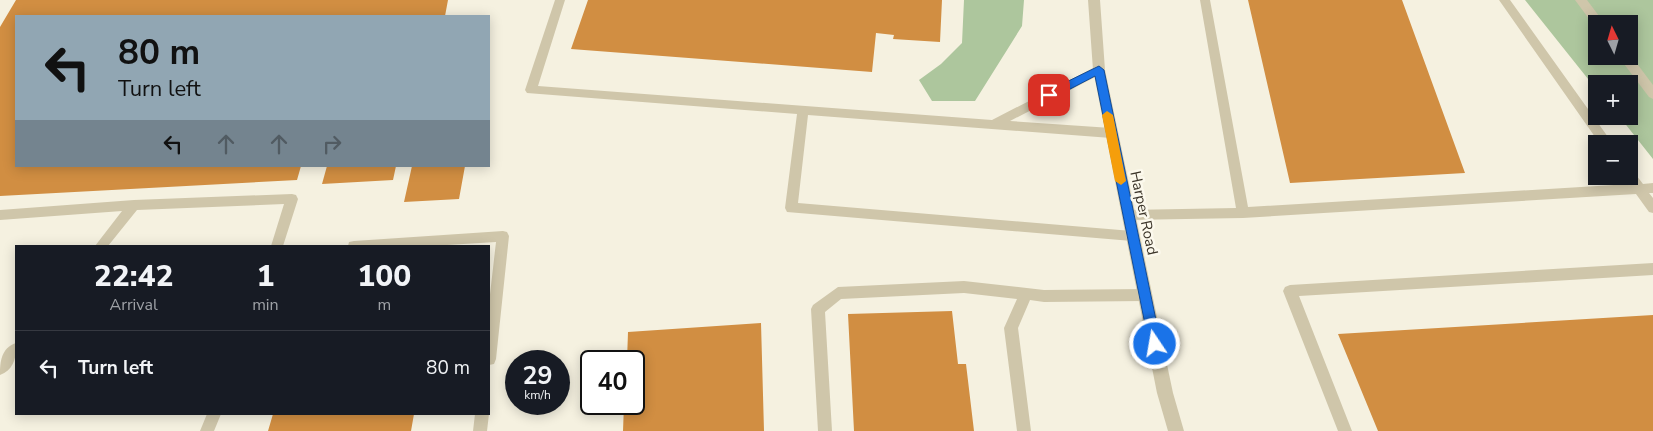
<!DOCTYPE html>
<meta charset="utf-8">
<style>
:root{--surface:#171b24;--page:#20242c;--text:#f1f3f6;--muted:#9ea1a6;--line:#363941}
body{margin:0;font-family:"Nunito Sans",sans-serif;background:var(--page);color:var(--text);height:100vh;display:flex;flex-direction:column;font-size:19px;white-space:nowrap}
*{box-sizing:border-box;margin:0}
p{font-size:16px;color:var(--muted)}
.icon{flex:none;width:28px;height:28px;fill:none;stroke:currentColor;stroke-width:2;stroke-linecap:round;stroke-linejoin:round}
.map{position:relative;flex:1;overflow:hidden}
.sheet{position:absolute;left:15px;top:245px;width:475px;height:170px;display:flex;flex-direction:column;background:var(--surface);border-radius:0px;box-shadow:0 2px 12px #0003}
.sheet>*{flex:none}
.banner{position:absolute;left:15px;top:15px;width:475px;height:152px;border-radius:0px;box-shadow:0 2px 12px #0003;background:#91a6b3;color:#111;overflow:hidden}
.needle{width:32px;rotate:355deg}
.fabs{position:absolute;left:1588px;top:15px;display:grid;gap:10px}
.fabs a{display:grid;place-items:center;width:50px;height:50px;border-radius:0px;background:var(--surface);box-shadow:0 2px 12px #0003;font-size:25px}
.speed{position:absolute;left:505px;top:350px;display:flex;gap:10px;font-size:25px;font-weight:700;text-align:center}
.speed>*{display:grid;place-content:center;width:65px;height:65px;border-radius:50%;background:var(--surface);box-shadow:0 2px 12px #0003;line-height:1}
.speed small{font-size:12px;font-weight:400}
.speed .limit{border:2px solid #111;border-radius:8px;background:#fff;color:#111}
.pin{position:absolute;display:grid;place-items:center;width:42px;height:42px;color:#fff;margin:-21px;border-radius:10px;box-shadow:0 2px 8px #0006}
.me{position:absolute;width:55px;margin:-28px;rotate:348deg;stroke-linejoin:round;filter:drop-shadow(0 0 4px #0008)}
.turn{display:flex;align-items:center;gap:18px;height:105px;padding:0 20px;font-size:22px}
.turn .icon{width:65px;height:65px;stroke-width:2.5}
.turn b{display:block;font-size:35px;line-height:42px}
.lanes{display:flex;align-items:center;height:48px;padding:0 20px;background:#0003;justify-content:center;gap:25px;direction:ltr}
.lanes .off{opacity:.35}
.eta{display:flex;justify-content:space-evenly;align-items:center;height:85px;text-align:center}
.eta b{font-size:30px;font-weight:800;line-height:35px}
ul{padding:0;list-style:none}
li{display:flex;align-items:center;gap:15px;height:75px;padding:0 20px;border-top:1px solid var(--line)}
li div{flex:1}
li b{display:block;font-size:19px}
li em{font-style:normal}
.map>svg:first-child{display:block}
.green{fill:#adc69d;fill-rule:evenodd}
.building{fill:#d18e42}
.lines{fill:none;stroke-linecap:round;stroke-linejoin:round}
.service{fill:#cfc6aa;fill-rule:evenodd}
.minor{fill:#cfc6aa;fill-rule:evenodd}
.tertiary{fill:#cfc6aa;fill-rule:evenodd}
.route{fill:#1a73e8;stroke:#114b97}
.slow{fill:#f59e0b}
.labels{text-anchor:middle;dominant-baseline:central;stroke-width:5;stroke-linejoin:round;paint-order:stroke}
.street-label{font-size:15px;fill:#3c352a;stroke:#fcf9ed}
</style>
<div class="map">
<svg width="1653" height="431" viewBox="0 0 1653 431">
<rect width="100%" height="100%" fill="#f5f1e0"/>
<path class="green" d="M964 0H1024L1022 26 975 101H932L919 80 941 64 962 43Z
M1525 0H1653V159L1619 116H1629V84H1596V89ZM1596 24H1629V56H1596Z"/>
<path class="building" d="M16 0H448L445 16H16V166H301L297 180 0 196V27Z
M588 0H942L940 42 893 39 894 35 876 33 872 72 571 49Z
M1248 0H1402L1465 173 1290 183Z
M327 166H396L393 180 322 184Z
M412 166H465L459 199 404 202Z
M952 311 958 364H966L974 431H854L848 314Z
M1653 315V431H1378L1338 334Z
M761 323 764 431H623L624 404H634V361H627L628 332Z
M273 414H414L411 431H268Z"/>
<g class="lines">
<path class="service" d="M555 0H565L538 86 992 120 1095 67H1103L1105 70 1103 73 1010 121 1111 128 1115 130 1117 133 1115 136 1111 138 808 115 798 203 1132 231 1136 232 1138 236 1136 240 1132 241 787 212 785 208 797 114 527 93 525 90Z
M1200 0H1210L1248 207 1630 184 1624 176H1629V169L1633 171 1643 184 1653 183V193H1649L1653 198V213L1649 212 1636 194 1243 218 1128 220 1124 219 1122 215 1124 211 1128 210 1236 208Z
M1499 0H1510L1613 144H1600Z
M292 194 296 195 298 199 283 246H271L284 204 137 210 108 246H95L122 211 0 220V210L134 200Z
M503 231 507 232 509 236 496 359 494 364 489 365V303L496 242 431 246H348L349 242 354 241Z
M1653 263V275L1299 296 1352 431H1338L1283 291 1285 287 1290 285Z
M964 281 1044 290 1144 289 1149 291 1151 295 1149 299 1144 301 1044 302 1030 300 1018 328 1031 431H1017L1004 328 1017 299 964 293 841 299 825 312 832 431H818L811 309 813 305 838 287Z
M16 343C17 356 14 370 0 375 0 362 1 348 16 343Z
M489 413V414L487 431H473L475 414Z
M207 414H221L214 431H200Z"/>
<path class="minor" d="M1575 0H1587L1605 24H1596L1595 27Z
M1629 53 1653 85V99L1649 97 1618 56H1629Z"/>
<path class="tertiary" d="M1088 0H1100L1105 70 1173 393 1184 431H1168L1157 393 1093 70Z"/>
</g>
<path class="route" d="M1099 66 1104 70 1161 344 1159 348 1155 349 1150 348 1149 344 1095 76 1053 98 1049 99 1044 95 1046 92Z"/>
<path class="slow" d="M1107 111 1113 115 1126 181 1121 185 1115 181 1102 115Z"/>
<g class="labels">
<g class="street-label">
<text transform="translate(1144 213) rotate(78)">Harper Road</text>
</g>
</g>
</svg>
<div class="fabs">
<a><svg class="needle" viewBox="-14 -14 28 28"><path d="M0-13l5 13h-10z" fill="#e53935"/><path d="M0 13l5-13h-10z" fill="#9ea1a6"/></svg></a>
<a>+</a>
<a>−</a>
</div>
<div class="speed"><div>29<small>km/h</small></div><div class="limit">40</div></div>
<div class="pin" style="left:1049px;top:95px;background:#d93025"><svg class="icon" aria-label="arrive" viewBox="0 0 24 24"><path d="M6 21V4h12l-3 4 3 4H6"/></svg></div>
<svg class="me" style="left:1155px;top:344px" viewBox="-20 -20 40 40"><circle r="17" fill="#1a73e8" stroke="#fff" stroke-width="3"/><path d="M0-11L8 9 0 5-8 9z" fill="#fff"/></svg>
<div class="banner">
<div class="turn"><svg class="icon" aria-label="left" viewBox="0 0 24 24"><path d="M17 20v-9H6M10 6l-5 5 5 5"/></svg><div><b>80 m</b>Turn left</div></div>
<div class="lanes"><svg class="icon" aria-label="left" viewBox="0 0 24 24"><path d="M17 20v-9H6M10 6l-5 5 5 5"/></svg><svg class="icon off" aria-label="ahead" viewBox="0 0 24 24"><path d="M12 20V5M6 11l6-6 6 6"/></svg><svg class="icon off" aria-label="ahead" viewBox="0 0 24 24"><path d="M12 20V5M6 11l6-6 6 6"/></svg><svg class="icon off" aria-label="right" viewBox="0 0 24 24"><path d="M7 20v-9h11M14 6l5 5-5 5"/></svg></div>
</div>
<section class="sheet">
<div class="eta">
<div><b>22:42</b><p>Arrival</p></div>
<div><b>1</b><p>min</p></div>
<div><b>100</b><p>m</p></div>
</div>
<ul>
<li><svg class="icon" aria-label="left" viewBox="0 0 24 24"><path d="M17 20v-9H6M10 6l-5 5 5 5"/></svg><div><b>Turn left</b></div><em>80 m</em></li>
</ul>
</section>
</div>
